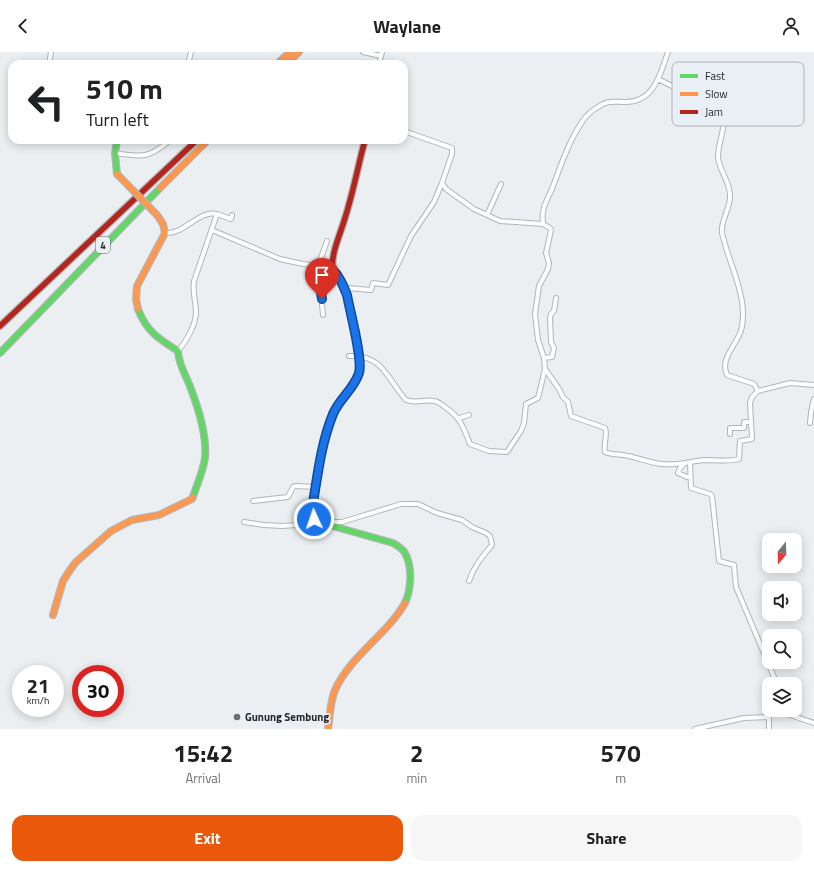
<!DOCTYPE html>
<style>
:root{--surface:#fff;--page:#f6f6f6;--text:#202124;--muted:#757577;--accent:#ea580c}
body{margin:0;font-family:"Titillium Web",sans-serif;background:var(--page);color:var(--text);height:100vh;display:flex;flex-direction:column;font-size:15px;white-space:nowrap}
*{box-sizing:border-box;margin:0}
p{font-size:13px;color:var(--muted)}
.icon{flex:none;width:22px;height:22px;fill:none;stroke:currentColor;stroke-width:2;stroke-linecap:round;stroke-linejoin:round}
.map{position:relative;height:677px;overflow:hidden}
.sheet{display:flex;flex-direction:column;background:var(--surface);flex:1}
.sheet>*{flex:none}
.guide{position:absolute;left:8px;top:8px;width:400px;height:84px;border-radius:12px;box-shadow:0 2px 10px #0003;background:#fff;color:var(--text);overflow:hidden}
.needle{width:26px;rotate:199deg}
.controls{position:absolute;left:762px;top:481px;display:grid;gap:8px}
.controls a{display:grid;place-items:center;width:40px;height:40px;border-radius:8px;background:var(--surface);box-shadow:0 2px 10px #0003;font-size:20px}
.speed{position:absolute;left:12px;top:613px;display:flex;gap:8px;font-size:20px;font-weight:700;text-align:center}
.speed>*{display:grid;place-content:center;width:52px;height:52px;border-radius:50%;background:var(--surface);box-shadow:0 2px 10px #0003;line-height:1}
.speed small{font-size:10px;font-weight:400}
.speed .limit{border:6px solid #d22;background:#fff;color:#111}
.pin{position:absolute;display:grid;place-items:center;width:34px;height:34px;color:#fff;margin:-41px -17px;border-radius:50% 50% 50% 0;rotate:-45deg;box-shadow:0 0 4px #0007}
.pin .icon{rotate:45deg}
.me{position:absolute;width:44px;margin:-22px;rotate:357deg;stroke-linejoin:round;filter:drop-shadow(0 0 3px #0008)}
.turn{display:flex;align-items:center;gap:14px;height:84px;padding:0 12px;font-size:18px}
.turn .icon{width:52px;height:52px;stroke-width:2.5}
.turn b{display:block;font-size:28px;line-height:34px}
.eta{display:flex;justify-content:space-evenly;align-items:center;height:68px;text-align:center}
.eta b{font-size:24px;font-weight:700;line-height:28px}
.primary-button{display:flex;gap:8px;margin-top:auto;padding:8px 12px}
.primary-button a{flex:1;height:46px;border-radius:12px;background:var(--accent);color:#fff;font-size:16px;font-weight:700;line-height:46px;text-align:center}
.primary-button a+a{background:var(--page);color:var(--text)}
header{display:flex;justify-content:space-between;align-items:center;height:52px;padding:0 12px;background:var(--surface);font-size:18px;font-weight:700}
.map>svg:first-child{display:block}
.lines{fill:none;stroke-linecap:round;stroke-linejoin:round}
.street-casing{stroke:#b2b5b7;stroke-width:6}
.fast-casing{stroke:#b2b5b7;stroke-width:8}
.slow-casing{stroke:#b2b5b7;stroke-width:8}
.jam-casing{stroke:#b2b5b7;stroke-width:8}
.street{stroke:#fcfdfd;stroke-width:4}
.fast{stroke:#63d668;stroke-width:5.5}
.slow{stroke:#ff974d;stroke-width:5.5}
.jam{stroke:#b3261e;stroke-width:5.5}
.slow-bridge-casing{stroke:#b2b5b7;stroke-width:8;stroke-linecap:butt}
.slow-bridge{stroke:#ff974d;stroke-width:5.5}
.route-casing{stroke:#114b97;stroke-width:10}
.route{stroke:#1a73e8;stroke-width:7}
.poi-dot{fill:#6a6e70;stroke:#e8eff5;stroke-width:1.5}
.labels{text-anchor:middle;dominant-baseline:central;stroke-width:3.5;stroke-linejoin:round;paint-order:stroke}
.shield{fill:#e8eff5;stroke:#606467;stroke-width:1}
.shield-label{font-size:10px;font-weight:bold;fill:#25282a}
.poi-label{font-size:11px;font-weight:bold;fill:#25282a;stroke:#e8eff5;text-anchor:start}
.key{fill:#e8eff5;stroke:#aeb3b8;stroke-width:1}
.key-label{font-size:11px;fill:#25282a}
</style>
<header><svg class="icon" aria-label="back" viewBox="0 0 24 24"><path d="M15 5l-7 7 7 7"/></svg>Waylane<svg class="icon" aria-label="person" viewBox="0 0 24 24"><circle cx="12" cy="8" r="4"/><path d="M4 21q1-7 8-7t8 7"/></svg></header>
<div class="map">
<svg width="814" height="677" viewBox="0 0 814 677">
<rect width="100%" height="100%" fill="#ebeff2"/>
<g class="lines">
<defs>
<path id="street" d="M363 0 381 4
M49 12 51 0
M188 12 191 0
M379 12 382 0
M658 27 724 60C726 76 718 90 718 105 719 118 730 130 730 143 731 156 720 169 722 181 723 186 725 191 726 196 732 214 743 242 743 261 743 268 743 275 740 281 734 296 720 307 727 323L754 332 758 339 790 331 814 333
M404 79 452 96V102L442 131 446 137 474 157 500 169 543 172C543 168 542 163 543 160 544 152 549 144 552 137 561 113 569 88 584 67 587 63 593 58 598 55 608 48 612 50 624 50 654 51 660 23 668 0
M115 101C141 105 149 107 170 88
M217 162 231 167 232 163
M487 163 501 132
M212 178 280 207 303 212 318 214 322 217H332
M165 181C184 183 198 158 217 162L194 229C192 240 196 250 196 260 196 273 186 290 178 299
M347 243 348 236 371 238 373 231 388 233 411 184 434 150 442 131
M323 263 320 232 322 224 318 214 327 189
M349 304C383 302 387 327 406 348 416 352 425 347 434 349 438 349 442 353 445 355 461 366 463 375 470 392L489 399 507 400 521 379 524 371 526 352 538 346 545 317 544 306 538 288 535 262 539 234 548 217 549 211 546 201 551 178 550 176 543 172
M544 306 552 305 554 296 551 290 550 266 551 262 554 259 556 246
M545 317 559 337 563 345 568 350 571 364 605 376C608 383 603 392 605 400 612 403 617 402 623 403 637 405 649 411 662 412 677 414 691 409 705 408 716 408 729 410 739 407L740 389 752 387 750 351 752 345 758 339
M459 366 469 363
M810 371 811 360 814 347
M730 382V376H744V370H751
M690 411 691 436 710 442 712 444 719 509 734 513 736 535 777 632
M684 412 680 416 678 421 687 425 690 424
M253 449 288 445 293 435 295 434 316 435
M244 470 264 473 282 474 297 473 308 468 314 467 317 464 323 469 328 470H342L401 452H418L437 461 462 468 472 475 486 481 490 484 492 493C482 505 474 514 469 529
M775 658 814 671
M769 663V677
M695 677 744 666 767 665 771 658"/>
<path id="fast" d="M117 88 115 101 117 122
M138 257C146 279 159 287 178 299 178 312 187 325 191 337 199 358 207 383 205 406 203 420 197 432 193 445
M0 301 160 136
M318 422 311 468 393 491C398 494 403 497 405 501 413 515 411 538 405 551"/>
<path id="slow" d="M277 12 290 0
M286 12 299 0
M160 136 208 88
M138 257 136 247 137 234 165 181 163 172 157 163
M53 563 63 529 70 518 76 510 111 479 132 468 159 463 192 447 193 445
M328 677C330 664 330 650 335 638 351 603 386 584 405 551"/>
<path id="jam" d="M0 274 197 88
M318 422 323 394 334 360 352 335 359 321 360 309 347 243 339 224 332 217C332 199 340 183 345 166 353 141 358 114 365 88"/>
</defs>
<use href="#street" class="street-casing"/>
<use href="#fast" class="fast-casing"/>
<use href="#slow" class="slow-casing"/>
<use href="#jam" class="jam-casing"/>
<use href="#street" class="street"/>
<use href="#fast" class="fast"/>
<use href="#slow" class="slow"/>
<use href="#jam" class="jam"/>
<defs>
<path id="slow-bridge" d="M117 122 157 163"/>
</defs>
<use href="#slow-bridge" class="slow-bridge-casing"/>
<use href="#slow-bridge" class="slow-bridge"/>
</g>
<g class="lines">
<defs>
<path id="route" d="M314 467 311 468V463C317 429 320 394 333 362 339 347 354 337 359 321 363 307 350 260 347 243 343 233 340 225 332 217H322L318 214 322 224 320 232 322 247"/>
</defs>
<use href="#route" class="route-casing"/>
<use href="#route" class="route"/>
</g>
<circle class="poi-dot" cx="237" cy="665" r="4"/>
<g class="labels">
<rect class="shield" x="96" y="185" width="14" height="16" rx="3"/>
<g class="shield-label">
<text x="103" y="193">4</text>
</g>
<g class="poi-label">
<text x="245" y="665">Gunung Sembung</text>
</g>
</g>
<rect x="672" y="10" width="132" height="64" rx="6" class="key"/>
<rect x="680" y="22" width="18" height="4" fill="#63d668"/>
<rect x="680" y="40" width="18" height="4" fill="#ff974d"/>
<rect x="680" y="58" width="18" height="4" fill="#b3261e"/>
<g class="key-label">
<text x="705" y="28">Fast</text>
<text x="705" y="46">Slow</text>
<text x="705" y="64">Jam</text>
</g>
</svg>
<div class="controls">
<a><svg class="needle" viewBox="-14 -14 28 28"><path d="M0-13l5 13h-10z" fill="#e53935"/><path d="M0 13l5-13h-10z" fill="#757577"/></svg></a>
<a><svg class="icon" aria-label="sound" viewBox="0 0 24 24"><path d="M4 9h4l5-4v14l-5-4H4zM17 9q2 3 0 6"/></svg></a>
<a><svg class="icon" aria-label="search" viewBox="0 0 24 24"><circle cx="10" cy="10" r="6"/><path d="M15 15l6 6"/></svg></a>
<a><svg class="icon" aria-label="layers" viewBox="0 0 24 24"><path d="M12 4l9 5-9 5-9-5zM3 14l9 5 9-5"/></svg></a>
</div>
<div class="speed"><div>21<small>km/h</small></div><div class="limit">30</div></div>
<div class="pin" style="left:322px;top:247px;background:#d93025"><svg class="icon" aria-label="arrive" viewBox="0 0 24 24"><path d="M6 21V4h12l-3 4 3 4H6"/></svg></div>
<svg class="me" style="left:314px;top:467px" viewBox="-20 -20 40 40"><circle r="17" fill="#1a73e8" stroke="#fff" stroke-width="3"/><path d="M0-11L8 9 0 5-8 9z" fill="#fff"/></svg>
<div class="guide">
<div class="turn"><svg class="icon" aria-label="left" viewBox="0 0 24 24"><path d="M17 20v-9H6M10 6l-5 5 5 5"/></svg><div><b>510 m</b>Turn left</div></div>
</div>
</div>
<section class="sheet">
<div class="eta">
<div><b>15:42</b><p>Arrival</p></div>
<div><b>2</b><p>min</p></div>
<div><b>570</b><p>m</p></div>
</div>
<div class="primary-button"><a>Exit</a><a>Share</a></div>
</section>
